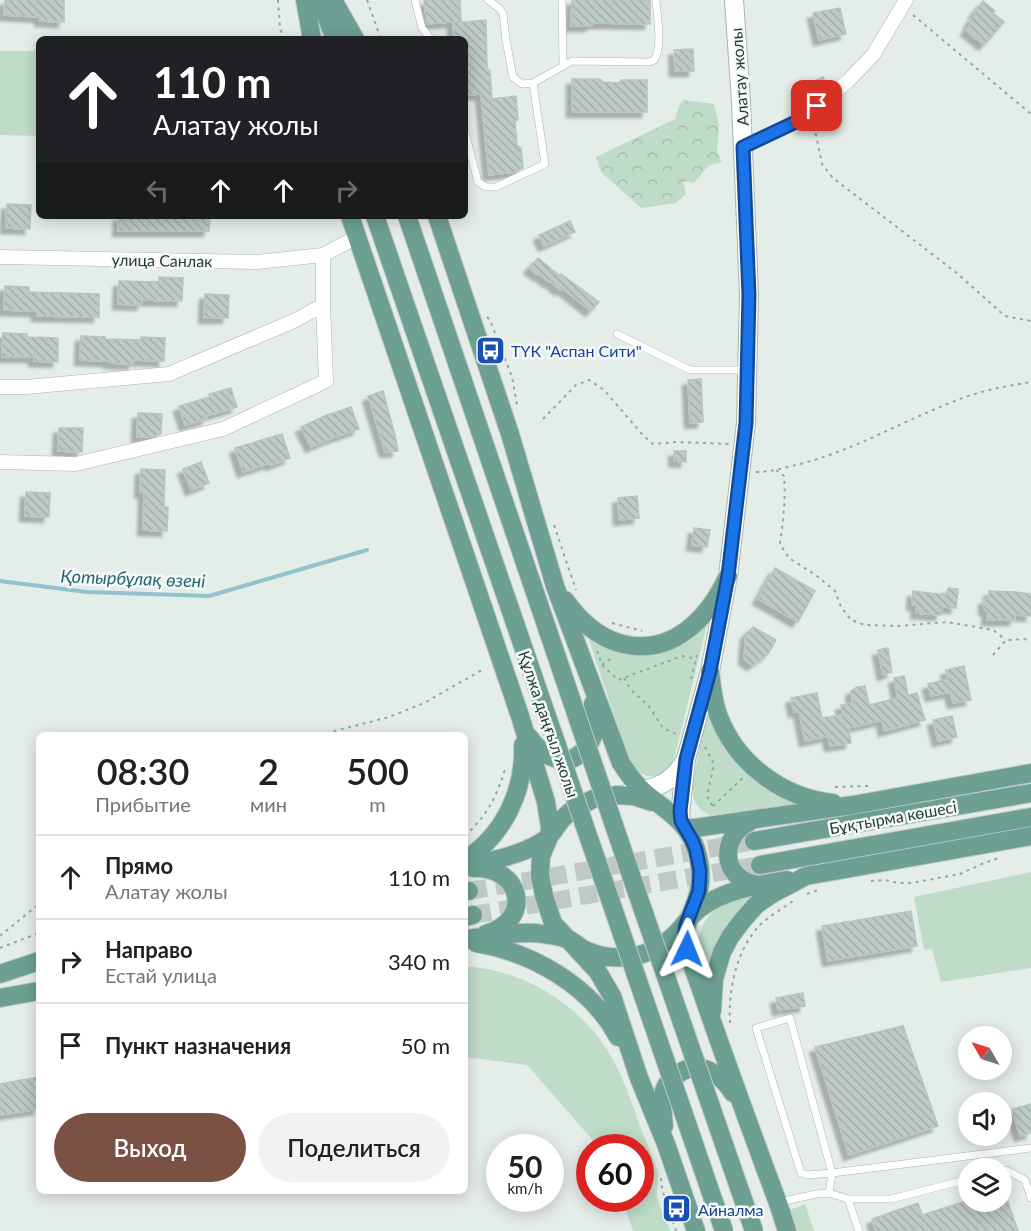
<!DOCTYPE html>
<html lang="ru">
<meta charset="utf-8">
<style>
:root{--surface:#fff;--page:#f2f2f2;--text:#202124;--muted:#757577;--line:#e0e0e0;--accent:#7a5143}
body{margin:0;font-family:Lato,sans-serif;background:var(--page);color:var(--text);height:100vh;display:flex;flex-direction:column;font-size:22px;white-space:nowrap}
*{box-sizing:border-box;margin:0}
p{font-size:20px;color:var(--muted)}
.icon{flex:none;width:33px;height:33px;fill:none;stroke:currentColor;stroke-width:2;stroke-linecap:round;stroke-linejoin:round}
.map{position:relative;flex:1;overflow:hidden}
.panel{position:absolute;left:36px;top:732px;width:432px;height:462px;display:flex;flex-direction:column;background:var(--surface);border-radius:9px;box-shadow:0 3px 15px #0003}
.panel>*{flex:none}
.hud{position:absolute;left:36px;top:36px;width:432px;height:183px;border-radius:9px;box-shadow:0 3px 15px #0003;background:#202124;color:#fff;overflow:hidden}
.needle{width:39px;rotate:309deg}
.controls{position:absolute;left:958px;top:1026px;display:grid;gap:12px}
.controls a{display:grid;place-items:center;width:54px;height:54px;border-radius:50%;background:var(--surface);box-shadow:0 3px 15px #0003;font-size:30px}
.speed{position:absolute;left:486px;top:1134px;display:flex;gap:12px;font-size:30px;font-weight:700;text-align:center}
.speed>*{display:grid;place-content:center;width:78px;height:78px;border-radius:50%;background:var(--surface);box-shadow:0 3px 15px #0003;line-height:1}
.speed small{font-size:15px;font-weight:400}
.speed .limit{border:9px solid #d22;background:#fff;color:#111}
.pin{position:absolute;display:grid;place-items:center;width:51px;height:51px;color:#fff;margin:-26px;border-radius:12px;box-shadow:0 3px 9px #0006}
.me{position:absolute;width:66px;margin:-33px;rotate:2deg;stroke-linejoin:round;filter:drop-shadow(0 0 4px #0008)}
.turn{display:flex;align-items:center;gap:21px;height:126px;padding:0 18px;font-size:27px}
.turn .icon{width:78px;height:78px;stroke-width:2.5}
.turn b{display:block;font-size:42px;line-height:51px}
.lanes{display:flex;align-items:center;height:57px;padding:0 18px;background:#0003;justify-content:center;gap:30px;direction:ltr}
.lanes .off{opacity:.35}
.eta{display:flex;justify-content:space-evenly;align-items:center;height:102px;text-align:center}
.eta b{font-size:36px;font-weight:600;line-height:42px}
.action{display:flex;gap:12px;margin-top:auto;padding:12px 18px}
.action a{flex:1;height:69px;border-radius:36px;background:var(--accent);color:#fff;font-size:24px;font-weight:600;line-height:69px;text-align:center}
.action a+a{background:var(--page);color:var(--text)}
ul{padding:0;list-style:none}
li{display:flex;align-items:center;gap:18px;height:84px;padding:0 18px;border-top:2px solid var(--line)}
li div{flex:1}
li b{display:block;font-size:22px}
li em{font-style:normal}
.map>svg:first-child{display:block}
.green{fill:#bfdcc8}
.forest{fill:url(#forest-crowns)}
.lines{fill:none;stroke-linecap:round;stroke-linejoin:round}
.stream{stroke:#91c2cd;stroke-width:4}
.building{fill:url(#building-back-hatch);stroke:#b7c6c0;stroke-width:1.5;filter:url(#shadow)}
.primary-tunnel{stroke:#bfcac6;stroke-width:18;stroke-dasharray:18 9;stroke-linecap:butt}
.lane-casing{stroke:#a8b5b0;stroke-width:8}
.street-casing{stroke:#a8b5b0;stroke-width:15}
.secondary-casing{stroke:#a4b8b1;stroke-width:20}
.primary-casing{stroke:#c2c9c7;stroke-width:20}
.path{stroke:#88aea3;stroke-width:2;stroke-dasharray:3 4.5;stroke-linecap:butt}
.lane{stroke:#fff;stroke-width:7}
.street{stroke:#fff;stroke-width:14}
.secondary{stroke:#fff;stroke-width:18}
.primary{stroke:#6d9f93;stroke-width:18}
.primary-bridge-casing{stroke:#c2c9c7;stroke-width:20;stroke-linecap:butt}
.primary-bridge{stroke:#6d9f93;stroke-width:18}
.route-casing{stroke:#114b97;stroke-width:15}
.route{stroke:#1a73e8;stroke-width:10}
.labels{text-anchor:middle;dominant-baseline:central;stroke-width:5;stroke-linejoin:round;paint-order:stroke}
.street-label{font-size:16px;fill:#253d38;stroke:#f5f9f7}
.transit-label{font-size:16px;fill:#164399;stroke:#f5f9f7;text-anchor:start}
.water-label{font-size:18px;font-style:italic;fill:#236575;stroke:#f5f9f7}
</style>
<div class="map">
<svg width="1031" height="1231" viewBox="0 0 1031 1231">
<defs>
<pattern id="forest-crowns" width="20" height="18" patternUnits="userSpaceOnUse" patternTransform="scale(1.5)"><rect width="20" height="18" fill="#bfdcc8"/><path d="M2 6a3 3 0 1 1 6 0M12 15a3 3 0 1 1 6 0" fill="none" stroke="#a4bead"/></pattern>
<pattern id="building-back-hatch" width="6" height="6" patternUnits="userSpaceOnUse" patternTransform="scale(1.5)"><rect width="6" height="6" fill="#bdcac6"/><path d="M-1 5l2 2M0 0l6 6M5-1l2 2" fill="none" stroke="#a2aeab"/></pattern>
<filter id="shadow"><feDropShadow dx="-5.5" dy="5.5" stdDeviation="1.5" flood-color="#0004"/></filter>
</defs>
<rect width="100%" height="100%" fill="#e5ede9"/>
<path class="green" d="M39 46V136L0 135V51H32Z
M708 620 673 764C661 781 642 780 630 763L587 634 619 650Z
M709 700 720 734 814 805 710 815C697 811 692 798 692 786Z
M1031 872V968L941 982 932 949 924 950 914 897Z
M778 885 761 898 709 989C705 976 699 962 699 948 697 902 745 896 778 885Z
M465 966C525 970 584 1006 613 1060 624 1080 631 1101 639 1123 644 1138 655 1159 658 1174 659 1181 656 1189 657 1197 660 1208 666 1220 670 1231H633L622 1199 640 1198V1148L599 1147 527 1065 465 1057V1020L466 1019Z
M805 1204 814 1231H797L790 1210Z"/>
<path class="forest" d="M683 100 714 104 719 125 717 151 722 162 708 166 694 183 683 181 686 194 676 203 641 208 601 172 596 157 675 119 679 106Z"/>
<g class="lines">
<path class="stream" d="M0 581 87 592 209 596 367 550"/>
</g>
<path class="building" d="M5 0H64V22L40 21V17L4 15Z
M424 0H460L461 21 427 24Z
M572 0H650V24L594 23 590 26H571Z
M983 1 995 11 993 13 1004 22 984 45 966 30 971 23 969 22 976 14 974 13Z
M840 8 846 34 819 40 813 13Z
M486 20 487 68 490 71 492 99 516 96 518 119 515 122 517 145 521 148 523 168 515 172 489 175 481 94 465 95V39H454L453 23Z
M693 49 694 71H675L674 50Z
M823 77 827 87 823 90 804 99 799 88Z
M572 79H600L603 82 619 83 621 80H647V112H572Z
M7 204 31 205 30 229 6 228Z
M119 216H210L209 231H118Z
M570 221 575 232 544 246 539 235Z
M538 258 559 275 561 274 599 302 591 311 562 288 560 290 550 281 549 282 539 274 538 275 529 268Z
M159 277 183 278 182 301 142 300V305L118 304 119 281 159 282Z
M5 286 29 287V292L99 294V317L37 316V311L4 310Z
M205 294 229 295 228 318H204Z
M3 333 27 334V337L58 338V362L34 361V357H2Z
M81 336 105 337V339L141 340V337L165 338 164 361 134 360 133 364 109 363V361L80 360Z
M701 379 703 422 690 423 688 380Z
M231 388 237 407 206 416 207 419 185 425 179 406 210 397 209 394Z
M383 391 395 435 398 451 385 452 368 396Z
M351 407 359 429 330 439 311 447 301 427 327 415Z
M138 413 162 414 161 434 150 437H137Z
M59 428H83L82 452 58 451Z
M282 434 290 458 271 465 270 463 243 472 235 448Z
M674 451H686V462L674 461Z
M201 462 209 483 191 490 183 469Z
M141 469 165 470 164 507H168L167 531 143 530 144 493 140 492Z
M26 492 50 493 49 517 25 516Z
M637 496 639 518 619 520 618 498Z
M694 528 710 530 707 547 692 545Z
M775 568 815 591 798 622 758 599Z
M948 588 958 589 956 608 942 607 941 615 916 613 917 606 912 604 913 591 947 595Z
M989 591 1015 592 1031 594V616L1015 615V620H987L988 612 984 609V599H989Z
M753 627 776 640 768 654 752 665 744 659 746 634Z
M888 648 892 672 883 675 878 650Z
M964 666 971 700 953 703 950 692 931 696 928 684 948 679 946 670Z
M904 676 908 695 917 693 925 720 884 731 882 720 849 728 851 743 830 746 828 736 805 741 799 711 794 712 791 698 817 693 822 718 843 715 841 705 853 703 851 691 857 687 865 686 869 705 898 698 894 678Z
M952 716 957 737 938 741 933 720Z
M911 911 917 946 828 961 822 926Z
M803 993 805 1006 778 1010 776 998Z
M903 1026 938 1126 849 1155 815 1047Z
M39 1077V1109L0 1115V1084Z
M1031 1104V1133L1020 1136 1012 1109Z
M969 1200V1202H1008L1018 1231H876L872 1219 918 1203 922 1215Z"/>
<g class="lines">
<path class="primary-tunnel" d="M469 891 754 841
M473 915 760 865"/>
<defs>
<path id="lane" d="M415 0 422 28 431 39
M562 0 563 65
M533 83 572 61 649 62 654 60C663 48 657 15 656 0
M465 132 478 182 486 187H496L545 164 533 83 522 84 513 77 506 40 503 14 500 9 488 0
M617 334 690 370H747
M790 1018 832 1173 807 1175 801 1173 756 1028Z
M1002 1171 1006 1170 1025 1180 1031 1198
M829 1193 832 1173 1031 1148
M848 1199 859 1231
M780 1202 816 1194 829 1193 848 1199H891L969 1179"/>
<path id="street" d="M743 147 802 119 848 81 873 55 906 0
M0 257 257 262 323 255 357 237
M0 387H26L169 374 296 320 323 305V255
M0 462 76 464 223 429 326 381 323 305"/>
<path id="secondary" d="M629 793C655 789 671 784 685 761
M683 825 680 815 686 759 710 671 728 576 746 423 749 295 741 102 734 0"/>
<path id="primary" d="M305 0 312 39
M320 0 335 39
M333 0 355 39
M350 216 520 716 546 802 550 828 549 837C525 855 493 860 465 867
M437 216 510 434 555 586 621 763C628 774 635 784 644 792 661 807 682 818 692 839 701 859 703 881 696 901 689 921 682 927 688 949 690 961 695 972 699 984 706 1004 713 1024 720 1044 739 1097 758 1150 778 1203L787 1231
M565 600C579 620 596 636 619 643 671 658 708 619 728 576
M710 671C712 687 713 703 719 717 737 764 783 798 833 803
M529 737C540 753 563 770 581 753 586 749 590 744 592 738 596 727 594 715 593 704
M652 802 633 796 617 795 593 799 571 811 562 819 549 837 541 856 540 875 544 896 553 923 598 972 612 996 639 1078 666 1144 696 1231
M751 821C718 837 721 880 758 885
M683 825 687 828H695L853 805 1031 773
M754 841 1031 793
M465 860C504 835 525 790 523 745
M760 865 1031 817
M473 868C522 866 534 920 486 934
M465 891H469
M465 917 473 915
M465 939C487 937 522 930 543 934 551 935 562 937 570 940 575 943 580 947 585 950 600 957 618 959 635 956 653 952 669 942 681 928 687 921 692 914 700 908 725 890 757 885 787 880
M476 943C532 952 591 986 618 1037
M0 974 39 961
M0 998 39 991
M712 1011 714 979 722 952 730 937 742 921 756 905 772 894 806 876 1031 836
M664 1126C663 1115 660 1099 665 1088 667 1082 673 1078 678 1074 699 1058 722 1075 733 1093"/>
</defs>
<use href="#lane" class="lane-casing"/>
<use href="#street" class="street-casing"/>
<use href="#secondary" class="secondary-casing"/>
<use href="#primary" class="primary-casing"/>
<path class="path" d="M278 0 280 28 284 39
M367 0 381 39
M913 15 1031 114
M810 128 816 135 822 164 833 178 958 274 1005 316 1031 321
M487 317 490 320 512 377 517 405
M543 419 576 385 589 380 604 390 642 434 653 444 677 442 729 444
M776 470 784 476C786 499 783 521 780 544L789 558 817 576 835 591 841 607 851 620 865 625 898 626 947 622 993 630 1006 640
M756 472C768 472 780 469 792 466 850 453 900 422 955 401 979 391 1006 386 1031 382
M554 525 576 590
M612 623 642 631
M597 651 602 665 618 680 682 656 696 659
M993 655 1006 640 1031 639
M602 665 613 657
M624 678 631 690 648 705 663 728 678 735
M691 679 697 655
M319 735 389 717 424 703 482 670
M705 747 714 764 707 796 713 807
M835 787 868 786
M713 806 744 777
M465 836C487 815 496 799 505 769
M871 881 885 880 898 883H911L960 874 984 863 999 858
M807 894 818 890
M0 936 39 904
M0 948 39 933
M730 1023C728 991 736 952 758 927 766 918 786 906 796 899
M661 1178 662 1189 676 1231"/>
<use href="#lane" class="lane"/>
<use href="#street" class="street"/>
<use href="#secondary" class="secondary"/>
<use href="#primary" class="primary"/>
<defs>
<path id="primary-bridge" d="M375 216 724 1231
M407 216 635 887 754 1231"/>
</defs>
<use href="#primary-bridge" class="primary-bridge-casing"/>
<use href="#primary-bridge" class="primary-bridge"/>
</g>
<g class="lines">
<defs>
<path id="route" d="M687 949 685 933 686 925 699 891 700 871 696 850 692 840 681 821 680 811 686 759 710 671 728 576 746 423 749 295 743 147 802 119 817 106"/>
</defs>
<use href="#route" class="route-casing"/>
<use href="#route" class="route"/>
</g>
<defs>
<symbol id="bus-square" viewBox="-11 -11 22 22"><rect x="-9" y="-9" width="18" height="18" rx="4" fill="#1a4fb4" stroke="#f5f9f7"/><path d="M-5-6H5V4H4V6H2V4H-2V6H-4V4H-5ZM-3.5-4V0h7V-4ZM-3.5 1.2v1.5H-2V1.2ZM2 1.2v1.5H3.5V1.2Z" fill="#fff"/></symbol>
</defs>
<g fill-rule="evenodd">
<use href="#bus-square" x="474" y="334" width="33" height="33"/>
<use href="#bus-square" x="660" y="1192" width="33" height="33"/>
</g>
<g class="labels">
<g class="street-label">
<text transform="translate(739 77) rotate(-94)">Алатау жолы</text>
<text transform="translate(162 260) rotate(1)">улица Санлак</text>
<text transform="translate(549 724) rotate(71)">Құлжа даңғыл жолы</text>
<text transform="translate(893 817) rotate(-10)">Бұқтырма көшесі</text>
</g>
<g class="transit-label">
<text x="511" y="350">ТҮК "Аспан Сити"</text>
<text x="698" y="1209">Айналма</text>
</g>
<g class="water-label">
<text transform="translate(133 578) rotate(2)">Қотырбұлақ өзені</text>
</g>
</g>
</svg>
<div class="controls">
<a><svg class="needle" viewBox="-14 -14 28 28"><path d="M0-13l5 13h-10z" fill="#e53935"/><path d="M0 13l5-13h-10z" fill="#757577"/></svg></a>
<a><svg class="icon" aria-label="sound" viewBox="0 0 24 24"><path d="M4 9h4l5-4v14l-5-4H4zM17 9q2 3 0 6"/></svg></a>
<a><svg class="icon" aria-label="layers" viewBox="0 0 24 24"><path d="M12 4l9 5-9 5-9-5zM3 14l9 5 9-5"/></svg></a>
</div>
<div class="speed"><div>50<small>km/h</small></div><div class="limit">60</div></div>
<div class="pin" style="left:817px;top:106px;background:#d93025"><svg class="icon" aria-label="arrive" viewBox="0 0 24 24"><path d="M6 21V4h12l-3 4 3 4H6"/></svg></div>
<svg class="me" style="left:687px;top:949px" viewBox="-20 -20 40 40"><path d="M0-17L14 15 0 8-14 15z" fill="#1a73e8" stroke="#fff" stroke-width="4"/></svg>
<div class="hud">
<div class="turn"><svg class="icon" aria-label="ahead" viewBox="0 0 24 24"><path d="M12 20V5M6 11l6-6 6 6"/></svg><div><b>110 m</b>Алатау жолы</div></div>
<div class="lanes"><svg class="icon off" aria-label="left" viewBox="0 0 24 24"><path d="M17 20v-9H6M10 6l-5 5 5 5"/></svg><svg class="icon" aria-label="ahead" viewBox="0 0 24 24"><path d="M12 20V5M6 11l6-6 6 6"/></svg><svg class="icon" aria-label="ahead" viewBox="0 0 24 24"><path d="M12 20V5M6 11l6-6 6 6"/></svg><svg class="icon off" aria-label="right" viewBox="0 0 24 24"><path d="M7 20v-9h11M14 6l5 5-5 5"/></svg></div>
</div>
<section class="panel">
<div class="eta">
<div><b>08:30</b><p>Прибытие</p></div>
<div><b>2</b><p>мин</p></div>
<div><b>500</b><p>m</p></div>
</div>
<ul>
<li><svg class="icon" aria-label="ahead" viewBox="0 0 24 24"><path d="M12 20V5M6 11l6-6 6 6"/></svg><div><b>Прямо</b><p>Алатау жолы</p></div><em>110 m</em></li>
<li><svg class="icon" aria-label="right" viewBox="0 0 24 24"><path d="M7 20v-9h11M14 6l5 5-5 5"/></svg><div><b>Направо</b><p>Естай улица</p></div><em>340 m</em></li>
<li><svg class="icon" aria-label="arrive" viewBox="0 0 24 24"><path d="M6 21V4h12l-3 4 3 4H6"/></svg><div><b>Пункт назначения</b></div><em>50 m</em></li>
</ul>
<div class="action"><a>Выход</a><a>Поделиться</a></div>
</section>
</div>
